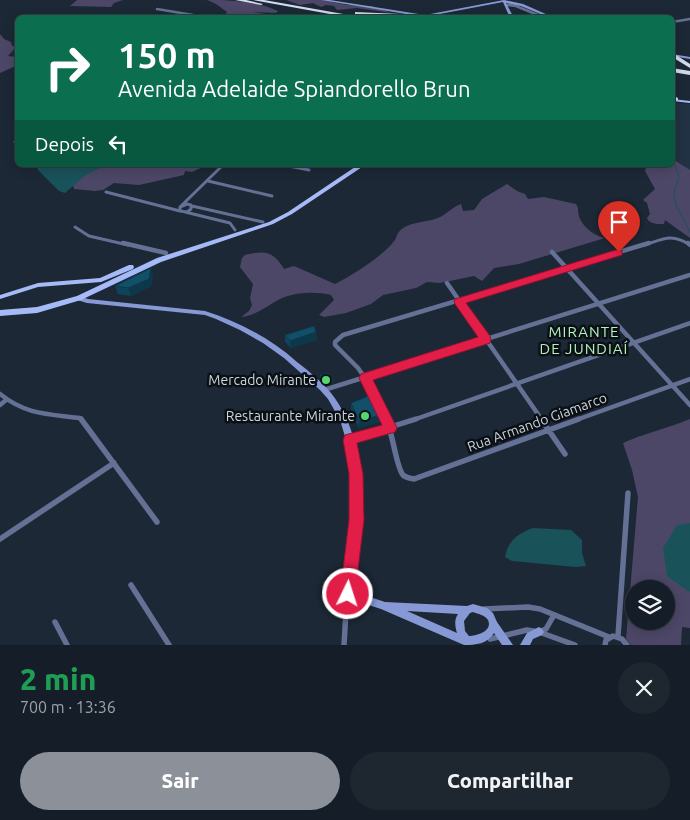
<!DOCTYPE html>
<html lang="pt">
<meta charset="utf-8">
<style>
:root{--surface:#151e28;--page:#1e2730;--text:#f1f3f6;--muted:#9da2a8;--line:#343c45;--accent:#8c9099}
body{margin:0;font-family:Ubuntu,sans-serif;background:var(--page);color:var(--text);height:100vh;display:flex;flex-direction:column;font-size:19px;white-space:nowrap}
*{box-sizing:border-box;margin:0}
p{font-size:16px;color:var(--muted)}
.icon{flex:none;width:28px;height:28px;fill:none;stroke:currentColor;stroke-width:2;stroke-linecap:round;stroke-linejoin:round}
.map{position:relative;height:645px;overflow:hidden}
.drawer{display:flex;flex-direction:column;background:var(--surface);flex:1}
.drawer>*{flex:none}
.guide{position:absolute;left:15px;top:15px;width:660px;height:152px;border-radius:8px;box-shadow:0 2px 12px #0003,0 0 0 1px var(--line);background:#0b6e4f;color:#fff;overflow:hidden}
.fabs{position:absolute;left:625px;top:580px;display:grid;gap:10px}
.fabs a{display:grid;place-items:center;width:50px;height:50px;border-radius:50%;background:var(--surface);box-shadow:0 2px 12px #0003,0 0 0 1px var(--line);font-size:25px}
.pin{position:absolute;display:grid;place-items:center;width:42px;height:42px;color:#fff;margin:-51px -21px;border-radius:50% 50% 50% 0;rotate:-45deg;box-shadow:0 0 5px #0007}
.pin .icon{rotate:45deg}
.me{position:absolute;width:55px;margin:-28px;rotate:4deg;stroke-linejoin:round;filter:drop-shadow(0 0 4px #0008)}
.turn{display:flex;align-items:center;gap:18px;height:105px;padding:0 20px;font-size:22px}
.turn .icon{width:65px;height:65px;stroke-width:2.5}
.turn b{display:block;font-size:35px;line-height:42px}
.then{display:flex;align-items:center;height:48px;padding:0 20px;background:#0003;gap:10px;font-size:19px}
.round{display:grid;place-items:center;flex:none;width:52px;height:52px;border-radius:26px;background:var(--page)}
.head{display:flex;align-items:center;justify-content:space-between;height:85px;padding:0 20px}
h1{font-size:30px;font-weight:800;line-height:38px;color:#1e9e55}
.action{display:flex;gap:10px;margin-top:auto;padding:10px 20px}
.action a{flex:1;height:58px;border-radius:30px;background:var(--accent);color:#fff;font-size:20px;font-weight:800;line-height:58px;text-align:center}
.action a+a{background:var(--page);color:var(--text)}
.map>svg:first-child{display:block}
.built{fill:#213244}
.green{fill:#4d4767;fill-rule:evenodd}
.water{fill:#1a525a}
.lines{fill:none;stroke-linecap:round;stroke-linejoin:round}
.stream{stroke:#1a525a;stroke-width:1}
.street-far3{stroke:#657095;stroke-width:2.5}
.street-far2{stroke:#657095;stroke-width:3}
.street-far1{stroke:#657095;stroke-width:4.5}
.street{stroke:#657095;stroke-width:5.5}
.secondary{fill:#8799d5;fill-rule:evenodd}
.primary{fill:#a7baf8;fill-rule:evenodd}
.highway{fill:#d4daed;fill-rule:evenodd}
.wall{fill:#0f455a}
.shaded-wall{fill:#0d384a}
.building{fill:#125069;stroke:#0d384a}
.route{fill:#e11d48;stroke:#92132f}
.poi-dot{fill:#57d570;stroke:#0b1016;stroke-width:2}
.labels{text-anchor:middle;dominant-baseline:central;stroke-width:5;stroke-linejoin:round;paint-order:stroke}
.poi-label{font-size:14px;fill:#cdd5dd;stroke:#0b1016;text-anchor:end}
.street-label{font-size:14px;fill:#cdd5dd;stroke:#0b1016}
.neighbourhood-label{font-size:15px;letter-spacing:1px;fill:#b2f1b9;stroke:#0b1016}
</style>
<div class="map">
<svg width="690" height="645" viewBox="0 0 690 645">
<rect width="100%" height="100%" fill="#1c2835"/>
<path class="built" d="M672 103 690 104V171L673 158Z"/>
<path class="green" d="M77 0H123L114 3 111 7 70 6Z
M207 0C230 0 257 1 278 11L276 13 253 12 286 17H224L227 12 216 4Z
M286 0H322L347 5 372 6 391 13 357 8 337 10 334 6 326 5 321 7 313 3 300 5Z
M0 34 4 39 11 42 12 46H17L8 56 17 57 18 65 0 73Z
M673 155V159L690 170V238L665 220 664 224C657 224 649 224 647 218L650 214 647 203 643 200 655 189 645 171 646 168 655 165H672Z
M96 165H207L192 172 185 171 184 175 139 185 114 183 103 190 95 191 74 189 73 185Z
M507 184 517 191 525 194 528 199 544 197 576 204 578 208C577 222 591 235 605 238L519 264 494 268 482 281 474 276 440 283 427 282 416 288 383 295 371 304 346 313 324 317 319 315 334 300 331 295C316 291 294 292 280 299 268 305 256 316 241 317L249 311 252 305 250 298 253 284 240 267 242 258 245 255C265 250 273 251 284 269L294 266 335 284C353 275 383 256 395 240 396 238 397 235 398 233 407 221 426 223 438 218 447 214 451 208 461 204L463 211 474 210 482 199Z
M690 419V628L682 627 681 645H631L626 639 638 497 632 470 623 443C645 433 668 428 690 419ZM634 589H666V621H634Z"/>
<path class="water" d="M42 165H106L86 175 65 193 59 191 37 169Z
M690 523V591L689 592 667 576 663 548 677 525Z
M533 528 571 530 582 540V553L586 566 576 567 512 561 505 557C508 540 519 533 533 528Z"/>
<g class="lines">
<path class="stream" d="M675 165 679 176 674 193 676 205 690 232"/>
<path class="street-far3" d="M507 5 516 6 545 18
M157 9 193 15 196 18
M672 22 690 19"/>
<path class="street-far2" d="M15 142 18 141
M284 165 309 170
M208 181 272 196
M106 192 180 211
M187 204 191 205V209L187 212 180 211V207Z
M181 206 223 165
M192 206 263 222
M185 212 230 223 235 230
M75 227 89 236 128 245
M645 245C663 239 672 233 690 245"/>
<path class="street-far1" d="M123 243 166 253
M688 243 690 245
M552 252 690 405
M447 283 542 420
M324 390 690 275
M0 394C26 415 48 414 80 418L82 420
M0 405 6 400
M387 420 365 378 358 368 335 345V342L343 335 649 243
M413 420 690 323
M576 420 690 379"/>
<path class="street" d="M81 419 157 522
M386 419C393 433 396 467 403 475 406 478 409 478 414 479L579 419
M541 419 565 454
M349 440 416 419
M0 539 114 463
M131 585 169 645
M484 609 528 607 540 609 609 637
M55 622 67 645
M539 632 546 629 554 615
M618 636 628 493
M490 639 527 630 539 632 575 645
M344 645 347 594
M605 645 606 640 613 636 622 639 627 645"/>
<path class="secondary" d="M321 0H330L425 15 504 0 523 4 555 18H550L521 6 506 3 514 18H510L503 2 424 17Z
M672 54 690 57V59L672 56Z
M77 296H79L88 299 205 311C239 322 270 338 297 362 309 371 321 381 331 393 375 449 358 526 352 591L385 602 467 606 473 604 487 608 493 613 497 622 513 645H502L494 633C487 644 476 645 464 645L381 609 344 597 343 594 351 519 352 493 351 468 347 443 340 420 328 399 320 390 284 358 263 343 240 330 216 319 205 315 87 303 77 300 76 298ZM407 611 458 614C454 620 455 626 457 633ZM473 612C478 614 485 615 488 620 493 631 477 636 469 636L465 631 464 621 470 613Z
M539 627 542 629 544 632 542 635 533 639 530 645H520L527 633Z"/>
<path class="primary" d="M672 99 690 101V103L672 101Z
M358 165H365L292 214 273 224 161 262 81 300 37 313 0 316V310L37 307 77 296 157 258 269 222 288 212Z
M129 265H133L134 267 133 269 101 282 38 287 0 299V295L38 283 100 278Z"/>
<path class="highway" d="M235 0H246L263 4 261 5Z
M253 0H264L366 18H352Z
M355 12 424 15 426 16 424 17 357 14H355Z
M672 55H676L690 64V68L672 57Z
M672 68 690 71V75L672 72Z
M672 95 678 98V100H672Z"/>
</g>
<path class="wall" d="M153 276 151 286 131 296 118 294 115 286Z
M316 332 317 340 291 348 285 342V335Z
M320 375 333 382 326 384 320 378Z
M351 403 380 415V422L359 428 351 411Z"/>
<path class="shaded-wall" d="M151 268 153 276 151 286 131 296 128 288Z
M316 332 317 340 291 348 290 341Z
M333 379V382L326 384 325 382Z
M380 415V422L359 428V421Z"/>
<path class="building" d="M151 268 149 279 128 288 115 286Z
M314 326 316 332 290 341 285 335Z
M328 373 333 379 325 382 320 375Z
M371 395 380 415 359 421 351 403Z"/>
<path class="route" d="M619 249 622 250V255L466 303 490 336 491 340 490 343 373 380 397 428 395 432 357 443 363 474 364 520 355 594 353 600 348 602 342 600 340 594 349 520V474L343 440 345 435 382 425 359 378 361 374 478 337 455 304 454 301 455 299Z"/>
<g class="poi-dot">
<circle cx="326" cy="380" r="5"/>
<circle cx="365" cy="416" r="5"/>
</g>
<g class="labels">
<g class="poi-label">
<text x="316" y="380">Mercado Mirante</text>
<text x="355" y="416">Restaurante Mirante</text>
</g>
<g class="street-label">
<text transform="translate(537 422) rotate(-20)">Rua Armando Giamarco</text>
</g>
<g class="neighbourhood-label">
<text x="584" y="331">MIRANTE<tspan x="584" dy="17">DE JUNDIAÍ</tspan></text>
</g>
</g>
</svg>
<div class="fabs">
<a><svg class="icon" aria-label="layers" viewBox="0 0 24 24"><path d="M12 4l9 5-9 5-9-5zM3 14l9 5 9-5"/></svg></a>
</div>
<div class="pin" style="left:619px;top:252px;background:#d93025"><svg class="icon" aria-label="arrive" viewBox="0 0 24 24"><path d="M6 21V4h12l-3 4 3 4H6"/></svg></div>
<svg class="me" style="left:348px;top:594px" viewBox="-20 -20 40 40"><circle r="17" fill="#e11d48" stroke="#fff" stroke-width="3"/><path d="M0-11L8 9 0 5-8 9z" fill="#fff"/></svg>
<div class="guide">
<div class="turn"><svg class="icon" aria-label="right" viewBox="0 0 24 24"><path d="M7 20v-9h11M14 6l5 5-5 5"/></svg><div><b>150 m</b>Avenida Adelaide Spiandorello Brun</div></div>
<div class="then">Depois<svg class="icon" aria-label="left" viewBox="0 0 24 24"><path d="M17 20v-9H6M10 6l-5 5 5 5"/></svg></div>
</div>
</div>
<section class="drawer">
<div class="head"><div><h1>2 min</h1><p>700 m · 13:36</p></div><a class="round"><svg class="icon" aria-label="close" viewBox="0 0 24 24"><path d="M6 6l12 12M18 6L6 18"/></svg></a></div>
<div class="action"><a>Sair</a><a>Compartilhar</a></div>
</section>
